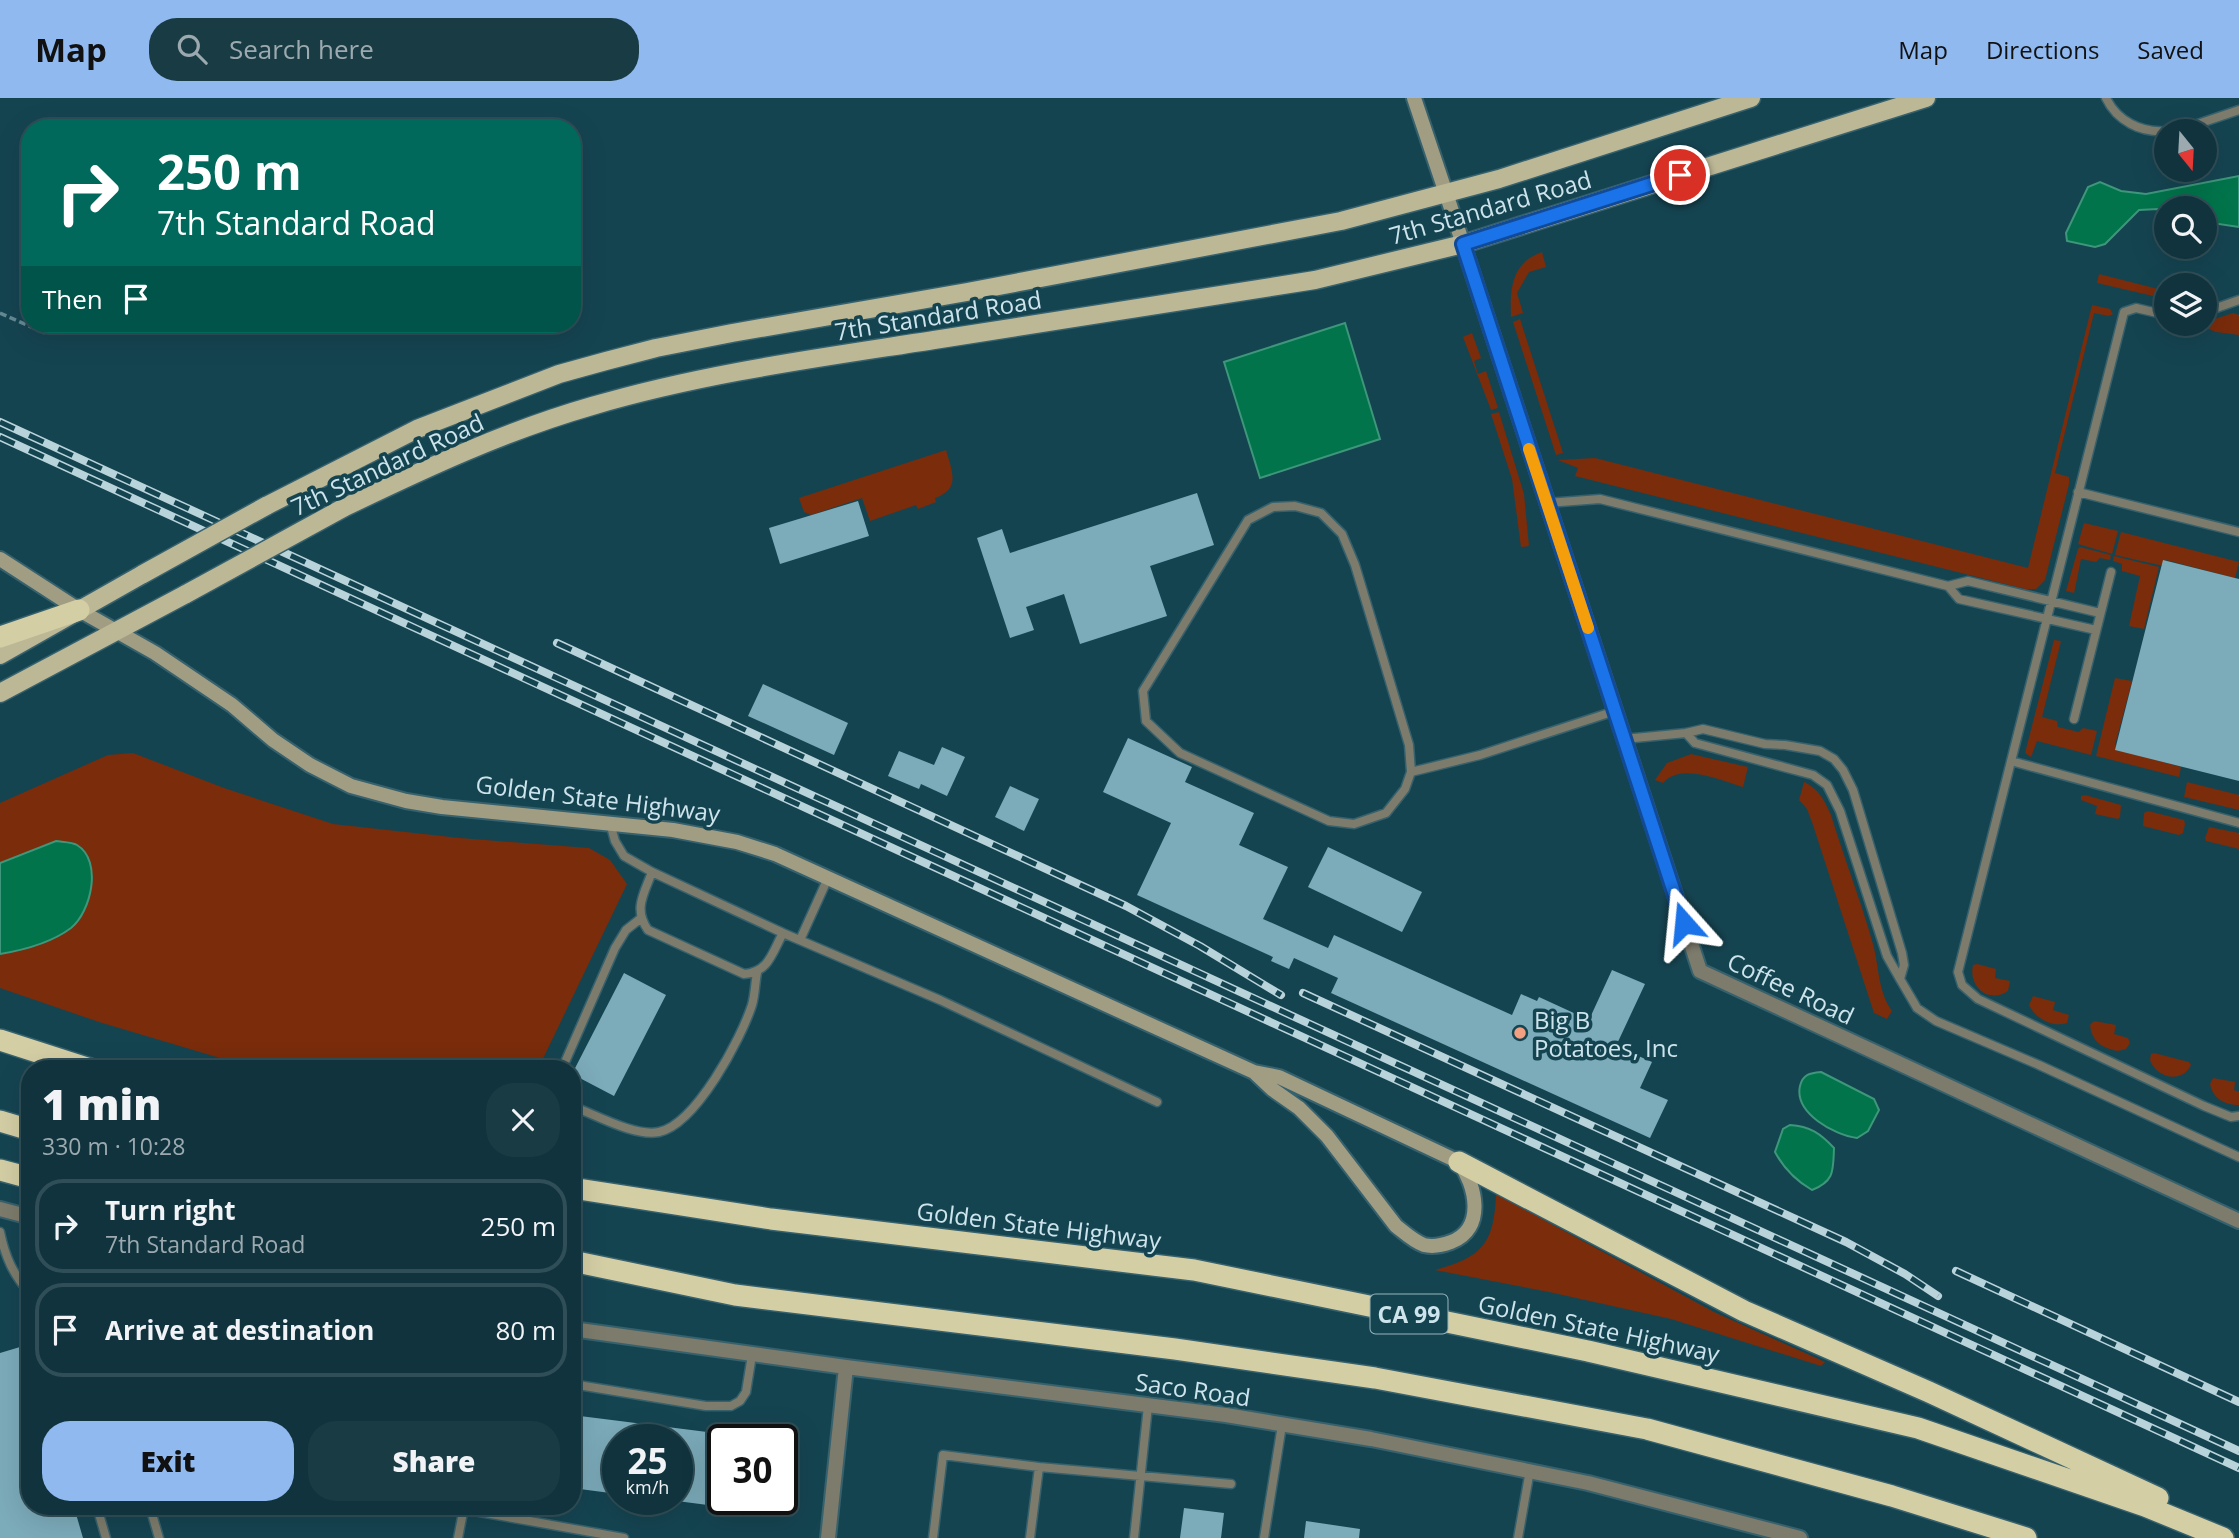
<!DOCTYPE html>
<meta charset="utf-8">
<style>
:root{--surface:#10333d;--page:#193b44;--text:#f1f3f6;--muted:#9caab0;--line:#304e57;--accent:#90b9f0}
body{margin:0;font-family:"Open Sans",sans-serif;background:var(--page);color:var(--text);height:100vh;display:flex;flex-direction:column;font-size:26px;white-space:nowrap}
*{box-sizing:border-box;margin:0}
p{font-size:23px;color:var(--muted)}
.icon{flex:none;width:38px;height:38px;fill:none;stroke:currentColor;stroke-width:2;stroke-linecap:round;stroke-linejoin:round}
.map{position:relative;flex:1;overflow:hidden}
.side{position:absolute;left:21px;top:962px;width:560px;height:455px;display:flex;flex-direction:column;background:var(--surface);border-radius:28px;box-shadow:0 7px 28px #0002,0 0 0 2px var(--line)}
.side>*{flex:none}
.guide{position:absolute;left:21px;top:21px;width:560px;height:214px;border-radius:28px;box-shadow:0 7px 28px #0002,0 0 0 2px var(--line);background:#00695c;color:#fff;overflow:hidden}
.needle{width:46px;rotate:162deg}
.controls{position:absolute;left:2154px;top:21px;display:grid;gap:14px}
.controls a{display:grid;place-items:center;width:63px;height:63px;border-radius:50%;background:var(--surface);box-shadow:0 7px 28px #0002,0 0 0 2px var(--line);font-size:35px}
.speed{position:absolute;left:602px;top:1326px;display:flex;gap:14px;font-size:35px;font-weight:700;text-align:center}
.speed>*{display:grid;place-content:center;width:91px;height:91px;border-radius:50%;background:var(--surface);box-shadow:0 7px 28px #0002,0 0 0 2px var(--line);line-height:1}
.speed small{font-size:18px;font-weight:400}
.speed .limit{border:4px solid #111;border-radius:10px;background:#fff;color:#111}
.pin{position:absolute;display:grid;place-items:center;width:60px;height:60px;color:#fff;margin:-30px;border:4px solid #fff;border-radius:50%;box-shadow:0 2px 7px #0007}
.me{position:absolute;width:77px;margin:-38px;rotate:342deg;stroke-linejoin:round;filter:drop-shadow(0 0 5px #0008)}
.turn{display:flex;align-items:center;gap:24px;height:147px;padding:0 21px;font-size:32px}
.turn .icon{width:91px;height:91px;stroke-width:2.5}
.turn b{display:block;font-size:49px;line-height:60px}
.then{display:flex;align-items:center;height:66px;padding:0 21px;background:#0003;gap:14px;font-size:26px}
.round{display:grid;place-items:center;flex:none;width:74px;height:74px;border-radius:28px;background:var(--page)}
.head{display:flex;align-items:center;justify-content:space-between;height:119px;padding:0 21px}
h1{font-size:42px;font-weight:800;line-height:52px}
.button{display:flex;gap:14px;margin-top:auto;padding:14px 21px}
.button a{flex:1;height:80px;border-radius:28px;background:var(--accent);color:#111;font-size:28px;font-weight:800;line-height:80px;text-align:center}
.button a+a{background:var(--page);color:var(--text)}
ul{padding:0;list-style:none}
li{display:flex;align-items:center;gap:21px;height:94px;margin:0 14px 10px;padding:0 7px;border:4px solid var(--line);border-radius:28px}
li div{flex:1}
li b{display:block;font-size:26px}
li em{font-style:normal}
header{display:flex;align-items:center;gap:42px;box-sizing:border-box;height:98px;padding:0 35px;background:var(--accent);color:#111}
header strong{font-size:33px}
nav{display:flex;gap:38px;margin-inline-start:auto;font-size:24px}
.search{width:490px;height:63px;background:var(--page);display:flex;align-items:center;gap:18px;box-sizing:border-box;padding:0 24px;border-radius:28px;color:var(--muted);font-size:26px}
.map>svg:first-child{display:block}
.green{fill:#7a2c0b}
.water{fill:#01744b;stroke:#3e967b;stroke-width:2}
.building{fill:#7cabba}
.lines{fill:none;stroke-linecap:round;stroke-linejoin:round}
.lane-casing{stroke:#36616d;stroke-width:11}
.street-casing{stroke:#36616d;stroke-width:18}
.secondary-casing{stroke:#36616d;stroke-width:18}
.primary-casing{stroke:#36616d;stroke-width:21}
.highway-casing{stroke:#36616d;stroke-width:24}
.path{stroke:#658994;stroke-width:3.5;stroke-dasharray:7 3.5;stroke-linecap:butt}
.lane{stroke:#7d7b6b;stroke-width:8}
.street{stroke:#7d7b6b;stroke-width:14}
.secondary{stroke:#a19d83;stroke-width:14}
.primary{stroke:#bcb795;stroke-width:18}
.highway{stroke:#d4cea5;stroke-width:21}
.rail-casing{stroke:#b9d3db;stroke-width:8}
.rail{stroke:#154451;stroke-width:5;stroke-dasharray:16;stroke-linecap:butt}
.primary-bridge-casing{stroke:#36616d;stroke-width:21;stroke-linecap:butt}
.primary-bridge{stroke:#bcb795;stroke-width:18}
.route-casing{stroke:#114b97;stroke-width:18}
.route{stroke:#1a73e8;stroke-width:12}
.slow{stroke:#f59e0b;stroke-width:12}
.poi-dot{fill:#f39f82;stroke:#154451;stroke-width:2.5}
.labels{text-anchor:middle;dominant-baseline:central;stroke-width:7;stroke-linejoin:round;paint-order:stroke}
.shield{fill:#154451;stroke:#96b4be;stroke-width:2}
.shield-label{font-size:23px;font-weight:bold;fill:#cde4ec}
.street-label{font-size:24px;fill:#cde4ec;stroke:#154451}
.poi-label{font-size:24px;fill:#cde4ec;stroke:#154451;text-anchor:start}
</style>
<header>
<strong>Map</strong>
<div class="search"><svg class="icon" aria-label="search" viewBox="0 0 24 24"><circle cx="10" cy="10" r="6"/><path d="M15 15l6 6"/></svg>Search here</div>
<nav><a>Map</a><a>Directions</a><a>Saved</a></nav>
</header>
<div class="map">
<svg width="2239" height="1440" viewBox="0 0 2239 1440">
<rect width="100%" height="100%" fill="#154451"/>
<path class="green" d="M1542 154 1546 169 1529 174 1517 195 1523 215 1511 219C1510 191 1511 165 1542 154Z
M2099 176 2166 193V201L2097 185Z
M2092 207 2110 211 2113 216 2109 218 2094 215 2055 375 2069 379V386L2045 482 2036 491H2025L1575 378 1578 370 1558 362 1595 360 2028 470Z
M2233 215 2239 217V237L2216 234 2203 229 2206 224Z
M1520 221 1563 355 1556 357 1513 224Z
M1472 235 1481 260 1474 263 1478 276 1486 273 1498 310 1491 312 1463 239Z
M1499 314 1524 396 1529 448 1521 449 1512 381 1491 316Z
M946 352C952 373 961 391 935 400L936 404 918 411 916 407 870 423 862 400 811 417 804 414 799 400Z
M2084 425 2118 433 2112 456 2078 446Z
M2121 434 2239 464 2235 480 2166 462 2163 467H2159L2115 457Z
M2080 449 2111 457 2110 462 2100 460 2096 464 2081 461 2074 495 2066 493 2078 451Z
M2114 458 2159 469 2144 531 2129 528 2140 478 2122 473V466L2113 463Z
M2054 542 2061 543 2042 619 2057 623 2058 629 2079 634 2083 630 2097 633 2091 657 2037 643 2031 659 2025 655Z
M2115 580 2132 583 2115 647 2117 648V651L2181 669 2179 679 2096 658Z
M133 655 224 690 333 726 460 740 589 750 610 762 627 786 538 971H257L99 924 0 890V705L108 657Z
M1691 656 1748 669 1743 689C1721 683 1681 664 1663 685L1655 682 1667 665Z
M1804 684C1819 691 1824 702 1831 717 1844 760 1861 803 1873 846 1879 868 1878 894 1892 913L1887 921 1874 915 1813 727 1807 711 1799 702Z
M2187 684 2239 697V712L2184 699Z
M2085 697 2121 707 2120 719 2118 721 2095 716 2097 708 2081 702V698Z
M2148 713 2184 722 2185 726 2183 735 2179 737 2143 728 2144 715Z
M2209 729 2239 735V751L2206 743 2205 740Z
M1977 866 1996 871 1995 880 2010 883 2008 893C1989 906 1968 889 1973 867Z
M2033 898 2055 904 2053 912 2069 917 2067 925C2052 930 2035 920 2029 907Z
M2094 923 2116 927 2114 936 2128 940 2130 945 2126 951 2118 953C2102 950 2092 944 2090 927Z
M2154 955 2189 964 2191 967C2182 986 2156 980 2150 962L2151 956Z
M2213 980 2235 984 2234 992 2239 994V1007C2225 1007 2213 1001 2210 986Z
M1496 1096 1714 1214 1825 1264 1821 1268 1671 1221 1549 1194 1435 1172C1483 1159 1494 1145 1496 1096Z"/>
<path class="water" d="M2239 78V129L2205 124V110H2166V113L2158 111 2139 112 2105 146 2095 149 2067 143 2066 135 2088 89 2100 84 2121 93 2146 96Z
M1345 225 1380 341 1260 380 1224 264Z
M56 743C62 744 72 744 77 747 103 763 91 814 71 830 51 845 24 852 0 856V765Z
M1821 974 1874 1001 1879 1012 1868 1033 1857 1040C1834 1037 1794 1015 1800 988 1803 976 1810 975 1821 974Z
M1790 1027C1810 1028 1821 1036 1834 1050 1833 1072 1835 1083 1812 1092 1795 1082 1784 1071 1775 1054L1783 1031Z"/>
<path class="building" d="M1197 395 1214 447 1150 468 1167 518 1080 546 1064 496 1026 509 1034 532 1010 540 977 440 1002 431 1010 455Z
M858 403 869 438 780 466 769 430Z
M2163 462 2239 481V683L2115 652Z
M763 586 848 625 834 657 748 618Z
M1128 640 1192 669 1185 684 1254 715 1239 747 1288 769 1263 821 1328 850 1334 837 1512 917 1521 896 1537 903 1539 899 1589 922 1612 872 1645 886 1616 948 1652 964 1640 990 1668 1002 1650 1040 1331 895 1338 880 1294 860 1289 871 1271 863 1273 859 1137 797 1171 725 1103 694Z
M942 649 965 659 947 698 921 686 919 691 888 678 899 653 934 667Z
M1010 688 1039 701 1024 733 995 719Z
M1328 749 1422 794 1402 834 1308 789Z
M624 875 666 897 614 998 572 976Z
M30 1246V1409H74L83 1440H0V1255Z
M572 1317 723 1336V1409L677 1403V1342H618V1396L572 1390Z
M782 1343 800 1345 791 1417 747 1412 748 1402H782Z
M1184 1410 1224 1415 1221 1440H1180Z
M1306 1423 1360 1431 1359 1440H1304Z"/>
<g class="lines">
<defs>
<path id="lane" d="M2106 0C2117 23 2141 35 2166 33
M2168 33 2183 31 2239 12
M2205 214 2239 202
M2166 217 2136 210 2124 214 1958 874 1962 887 1978 901 2204 1008 2231 1019 2239 1018
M2078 394 2239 434
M1547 405 1600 401 1948 488 1968 483 2100 515
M1295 408 1321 415 1342 436 1355 467 1409 647 1411 674 1405 691 1386 715 1354 726 1329 723 1180 655 1146 623 1143 593 1248 422 1273 409Z
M1948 488 1959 501 2096 532
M2074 621 2111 474
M1624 641 1686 635 1703 631 1765 646 1785 647 1820 653 1834 661 1843 672 1853 692 1902 855 1904 867 1900 881 1887 858 1840 713 1827 687 1813 677 1695 645 1686 635
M2011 663 2239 725
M1411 674 1480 657 1615 613
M610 725 615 743 624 758 652 774 783 835 940 902 1157 1004
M652 774C644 796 633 811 648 832L744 876C769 874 772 855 783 835
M800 842 828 780
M1900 881 1917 910 1936 923 2039 967 2239 1059
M562 971 615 850 626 832 640 821
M572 1008C596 1017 635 1039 659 1034 696 1026 741 941 752 907 755 897 755 885 757 875
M0 1134C5 1158 13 1177 30 1195
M572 1286 706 1308H731L740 1303 746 1294 752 1257
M97 1409 106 1440
M150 1409 159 1440
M463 1411 624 1440
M458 1440 464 1409
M933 1440 943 1357 1039 1369 1231 1386
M1030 1440 1039 1369
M1134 1440 1148 1308
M1264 1440 1282 1327
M1518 1440 1530 1372"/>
<path id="street" d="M1463 146 1700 873 2239 1123
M0 1111 30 1119
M572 1231 846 1269 1226 1317 1371 1341 1588 1385 1800 1440
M828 1440 846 1269"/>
<path id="secondary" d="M1414 0 1463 146
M0 461 79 512 155 555 232 607 273 642 310 667 351 688 406 703 442 709 673 732 737 744 775 756 1254 974 1279 979 1459 1064C1476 1087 1486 1131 1451 1144 1443 1147 1432 1149 1424 1147 1413 1143 1405 1135 1396 1128L1327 1038 1299 1010 1272 991 1254 974"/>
<path id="primary" d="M266 408 417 331 559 276 606 263 656 250 732 235 967 194 1341 123 1499 81 1751 0
M343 410C424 371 505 333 592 308 704 275 819 260 934 242 1061 222 1188 202 1315 182L1463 146 1926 0
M0 557 143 476
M0 595 186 496"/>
<path id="highway" d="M0 539 79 512
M0 942 90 971
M0 1023 30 1032
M1459 1064 1744 1213 1929 1294 2158 1400
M0 1072 30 1080
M572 1090 771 1121 1194 1172 1588 1253 1918 1330 2145 1408 2223 1440
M572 1163 735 1197 1175 1251 1375 1280 1647 1331 1892 1398 2026 1440"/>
</defs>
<use href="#lane" class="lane-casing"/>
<use href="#street" class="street-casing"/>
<use href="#secondary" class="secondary-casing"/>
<use href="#primary" class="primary-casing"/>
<use href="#highway" class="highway-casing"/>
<path class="path" d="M0 215 47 236"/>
<use href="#lane" class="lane"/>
<use href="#street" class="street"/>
<use href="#secondary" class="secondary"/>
<use href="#primary" class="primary"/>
<use href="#highway" class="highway"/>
<defs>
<path id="rail" d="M0 324 2239 1353
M0 339 2239 1370
M557 545 1126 808 1200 848 1281 897
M1303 895 1846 1144 1905 1176 1938 1198
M1956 1173 2239 1304"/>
</defs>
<use href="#rail" class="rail-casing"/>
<use href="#rail" class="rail"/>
<defs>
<path id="primary-bridge" d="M143 476 266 408
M186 496 343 410"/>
</defs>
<use href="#primary-bridge" class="primary-bridge-casing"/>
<use href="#primary-bridge" class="primary-bridge"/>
</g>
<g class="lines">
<defs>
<path id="route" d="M1680 77 1463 146 1684 825"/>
</defs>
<use href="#route" class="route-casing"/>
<use href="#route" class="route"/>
<path class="slow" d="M1529 351 1588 530"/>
</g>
<circle class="poi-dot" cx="1520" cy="935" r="7"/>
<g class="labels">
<rect class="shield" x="1370.5" y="1196.5" width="77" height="39" rx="5"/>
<g class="shield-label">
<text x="1409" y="1216">CA 99</text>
</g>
<g class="street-label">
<text transform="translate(1490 109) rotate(-16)">7th Standard Road</text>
<text transform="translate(938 217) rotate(-9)">7th Standard Road</text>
<text transform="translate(387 366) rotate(-25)">7th Standard Road</text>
<text transform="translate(598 700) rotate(7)">Golden State Highway</text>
<text transform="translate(1791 890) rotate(25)">Coffee Road</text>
<text transform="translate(1039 1127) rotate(7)">Golden State Highway</text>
<text transform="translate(1599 1230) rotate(12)">Golden State Highway</text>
<text transform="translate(1193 1291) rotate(8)">Saco Road</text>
</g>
<g class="poi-label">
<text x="1534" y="921">Big B<tspan x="1534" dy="28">Potatoes, Inc</tspan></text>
</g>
</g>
</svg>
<div class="controls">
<a><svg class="needle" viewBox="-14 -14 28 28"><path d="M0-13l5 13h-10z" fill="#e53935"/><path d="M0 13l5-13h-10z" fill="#9caab0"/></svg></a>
<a><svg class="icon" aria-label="search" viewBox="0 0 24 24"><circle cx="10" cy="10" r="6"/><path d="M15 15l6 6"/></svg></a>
<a><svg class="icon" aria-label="layers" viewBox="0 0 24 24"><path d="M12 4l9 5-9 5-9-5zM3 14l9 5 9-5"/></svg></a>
</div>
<div class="speed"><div>25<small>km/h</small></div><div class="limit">30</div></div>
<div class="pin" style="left:1680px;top:77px;background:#d93025"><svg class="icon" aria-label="arrive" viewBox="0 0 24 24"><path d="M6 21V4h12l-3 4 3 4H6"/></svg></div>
<svg class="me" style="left:1684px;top:825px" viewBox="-20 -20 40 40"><path d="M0-17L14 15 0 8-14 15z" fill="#1a73e8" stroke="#fff" stroke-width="4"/></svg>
<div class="guide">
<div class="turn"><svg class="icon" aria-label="right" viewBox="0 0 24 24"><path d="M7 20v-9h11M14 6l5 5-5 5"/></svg><div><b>250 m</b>7th Standard Road</div></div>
<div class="then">Then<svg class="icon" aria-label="arrive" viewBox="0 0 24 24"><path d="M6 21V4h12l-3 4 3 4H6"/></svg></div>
</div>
<section class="side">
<div class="head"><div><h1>1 min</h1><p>330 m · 10:28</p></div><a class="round"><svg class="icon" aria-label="close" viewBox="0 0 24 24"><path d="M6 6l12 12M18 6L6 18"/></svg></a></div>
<ul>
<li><svg class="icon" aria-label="right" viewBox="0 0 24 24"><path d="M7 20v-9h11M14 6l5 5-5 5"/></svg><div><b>Turn right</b><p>7th Standard Road</p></div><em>250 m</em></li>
<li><svg class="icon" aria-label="arrive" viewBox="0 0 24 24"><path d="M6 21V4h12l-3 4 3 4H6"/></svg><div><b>Arrive at destination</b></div><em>80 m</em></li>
</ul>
<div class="button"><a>Exit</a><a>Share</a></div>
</section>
</div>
